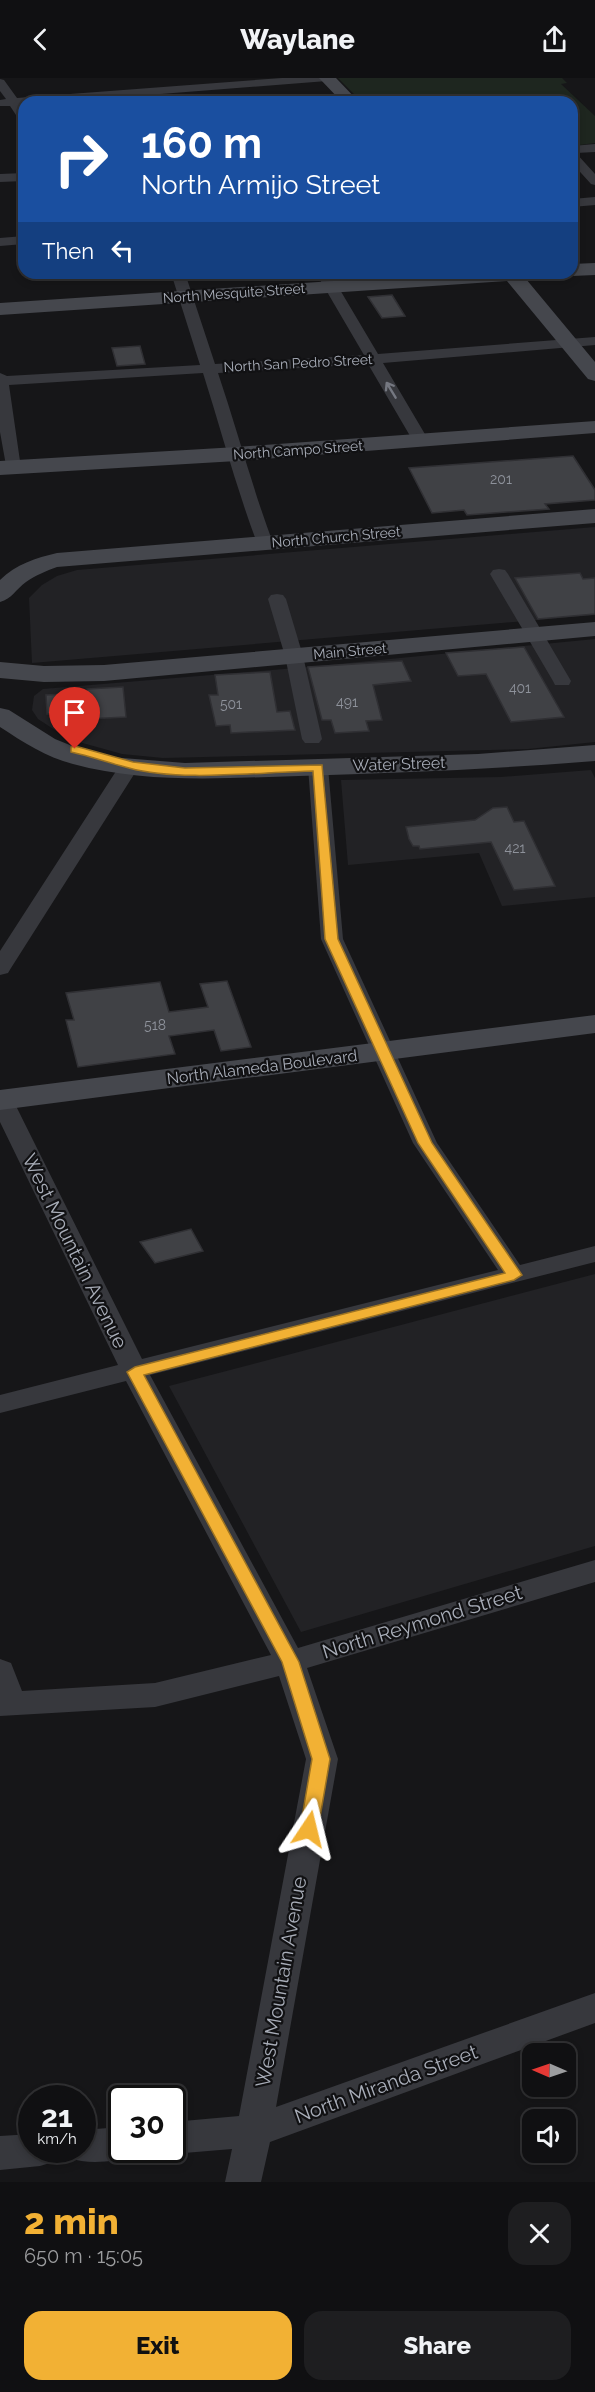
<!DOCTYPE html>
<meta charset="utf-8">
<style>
:root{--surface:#101012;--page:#1e1e20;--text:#f1f3f6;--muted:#9c9d9f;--line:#303032;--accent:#f2b134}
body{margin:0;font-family:Raleway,sans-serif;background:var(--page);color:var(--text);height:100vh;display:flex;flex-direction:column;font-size:22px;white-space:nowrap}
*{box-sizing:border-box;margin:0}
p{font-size:20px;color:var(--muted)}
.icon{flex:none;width:33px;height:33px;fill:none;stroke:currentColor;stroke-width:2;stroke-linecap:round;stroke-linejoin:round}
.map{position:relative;height:2104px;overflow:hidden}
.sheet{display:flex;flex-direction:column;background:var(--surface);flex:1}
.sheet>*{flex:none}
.banner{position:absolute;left:18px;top:18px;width:560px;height:183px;border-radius:18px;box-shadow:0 3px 9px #0003,0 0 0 2px var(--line);background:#1a4fa0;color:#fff;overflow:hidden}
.needle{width:39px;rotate:272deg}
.controls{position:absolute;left:522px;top:1965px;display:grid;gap:12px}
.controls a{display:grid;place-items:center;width:54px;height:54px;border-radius:12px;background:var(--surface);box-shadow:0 3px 9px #0003,0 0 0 2px var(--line);font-size:30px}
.speed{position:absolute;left:18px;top:2007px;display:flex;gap:12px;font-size:30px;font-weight:700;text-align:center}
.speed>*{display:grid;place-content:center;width:78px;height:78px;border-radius:50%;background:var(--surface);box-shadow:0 3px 9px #0003,0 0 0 2px var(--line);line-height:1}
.speed small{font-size:15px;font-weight:400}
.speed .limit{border:3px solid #111;border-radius:9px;background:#fff;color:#111}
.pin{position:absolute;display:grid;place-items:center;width:51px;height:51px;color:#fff;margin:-62px -26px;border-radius:50% 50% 50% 0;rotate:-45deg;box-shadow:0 0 6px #0007}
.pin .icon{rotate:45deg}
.me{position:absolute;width:66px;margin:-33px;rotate:10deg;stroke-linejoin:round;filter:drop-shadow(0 0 4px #0008)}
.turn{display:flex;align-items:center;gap:21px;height:126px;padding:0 24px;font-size:27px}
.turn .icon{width:78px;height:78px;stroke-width:2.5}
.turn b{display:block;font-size:42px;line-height:51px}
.then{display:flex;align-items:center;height:57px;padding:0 24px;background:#0003;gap:12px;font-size:22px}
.round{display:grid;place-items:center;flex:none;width:63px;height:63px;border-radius:18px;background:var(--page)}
.head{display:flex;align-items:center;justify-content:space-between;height:102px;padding:0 24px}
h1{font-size:36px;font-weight:800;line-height:45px;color:var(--accent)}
.button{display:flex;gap:12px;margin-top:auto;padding:12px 24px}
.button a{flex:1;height:69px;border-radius:18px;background:var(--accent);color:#111;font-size:24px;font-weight:800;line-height:69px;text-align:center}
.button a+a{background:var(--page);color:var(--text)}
header{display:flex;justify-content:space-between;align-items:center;height:78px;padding:0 24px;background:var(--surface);font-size:27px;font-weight:800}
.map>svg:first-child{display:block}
.built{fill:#222225}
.green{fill:#1e261f}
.building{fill:#404145;stroke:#303034;stroke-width:1.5}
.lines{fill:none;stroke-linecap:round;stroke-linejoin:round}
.street{fill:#37383d;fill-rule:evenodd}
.secondary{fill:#45474d;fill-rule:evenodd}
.oneway{stroke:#757881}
.route{fill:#f2b134;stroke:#9d7322;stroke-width:1.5}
.labels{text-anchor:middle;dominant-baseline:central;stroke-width:4.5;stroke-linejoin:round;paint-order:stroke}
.far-street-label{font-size:14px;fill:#a8adb8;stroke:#111113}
.number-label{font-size:14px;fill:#8e929b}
.street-label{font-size:16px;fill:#a8adb8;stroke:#111113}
.near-street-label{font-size:20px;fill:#a8adb8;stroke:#111113}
</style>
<header><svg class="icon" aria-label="back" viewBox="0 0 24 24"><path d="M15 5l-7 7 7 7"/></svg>Waylane<svg class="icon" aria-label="share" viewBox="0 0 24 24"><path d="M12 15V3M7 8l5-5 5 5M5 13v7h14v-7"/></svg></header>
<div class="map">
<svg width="595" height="2104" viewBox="0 0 595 2104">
<rect width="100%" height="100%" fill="#161618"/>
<path class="built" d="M595 449V537L32 585 29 520 42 507 57 498 77 492Z
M595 561V664L528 671 163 680 122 676 79 664 58 654 38 641 32 632 34 618 43 611 308 589Z
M591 692 595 700V819L502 828 479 775 348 787 341 702 501 699Z
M595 1196V1468L301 1554 169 1308Z"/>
<path class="green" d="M338 0H562L567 5 561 6 595 38V65L572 68V24H362Z"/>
<path class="building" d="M392 217 405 238 382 240 368 219Z
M140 268 145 286 117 288 112 270Z
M573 378 595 412V422L545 426 549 431 467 437 464 432 432 435 409 390Z
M580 495 583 501 595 500V536L538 541 515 500Z
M524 569 564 639 511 644 486 596 458 598 446 575Z
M402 583 411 603 373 607 382 642 366 643 369 653 335 655 331 642H322L308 589Z
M270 594 277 634 290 633 295 652 231 655 230 647 216 648 209 617H218L215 597Z
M123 609 126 639 87 641 86 635 47 636 46 617 87 615V611Z
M507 729 514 744 524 743 555 808 514 812 491 764 420 771 419 768H413L409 761 406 749 475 742 493 730Z
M227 903 251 969 221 973 214 952 169 958 175 976 78 989 66 942H74L66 915 160 904 169 934 208 929 200 906Z
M191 1151 203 1173 155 1185 140 1164Z"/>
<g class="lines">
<path class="street" d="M282 0H333L327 3 59 24H24V27H21L24 31V44L20 43 10 28H0V22L6 21 0 13V1L4 2 17 20Z
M595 66V74L576 75 595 96V107L591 106 572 85V68Z
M24 95V103L0 104V96Z
M595 119V127L572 129V121Z
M24 158V166L0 168V160Z
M171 195H185L215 286 364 277 316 195H330L378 276 595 259V267L383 285 429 363 421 368 413 363 368 286 218 295C237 351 252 409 273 465L271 469H259L257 465C236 409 221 352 203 295L9 307 21 390 13 395 7 393 0 354V295L7 298 200 287Z
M499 491 505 492 508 496 571 603 569 607H555L553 603 490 496 493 492Z
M277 516 283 517 286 521 303 578 322 661 319 665H305L302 661 285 578 268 521 271 517Z
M130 681 137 683 140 687 11 890 8 895 0 897V873L120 687 123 683Z
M318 683 325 685 328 689 343 861 437 1065 520 1187 595 1168V1184L150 1297 298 1570 595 1482V1504L307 1590 338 1681 276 2029 595 1915V1945L270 2064 261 2104H225L232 2071 172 2076 159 2072H172V2044L239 2038 306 1681 279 1598 155 1629 0 1638V1581L11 1585 22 1613 155 1605 271 1577 126 1303 0 1335V1317L118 1287 0 1044V1015L9 1017 13 1022 142 1281 498 1192 413 1065 321 861 308 689 311 685Z
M122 2049V2072H137L135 2077C115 2084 89 2087 69 2080L65 2072H82V2052Z
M32 2056V2072H58L53 2084 40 2088 0 2092V2058Z"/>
<path class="secondary" d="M319 0H336L359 24H342Z
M595 185V197L572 198 565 195H572V186Z
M454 195H548L546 199 526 201 595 284V303L588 301 507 203 0 237V225Z
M595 343V355L237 383 0 397V383L237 369Z
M595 431V445L57 489C46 493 36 497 26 504 16 511 12 521 0 524V502C16 486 36 480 57 475Z
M595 544V558L104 603 44 604 0 600V584L44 588 104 587Z
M0 630 9 632 55 661 87 674 110 679 185 685 478 676 595 667V683C496 691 398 695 299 698 224 700 146 706 73 686 46 679 23 664 0 649Z
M595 937V955L0 1032V1012Z"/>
</g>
<defs><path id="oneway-shaft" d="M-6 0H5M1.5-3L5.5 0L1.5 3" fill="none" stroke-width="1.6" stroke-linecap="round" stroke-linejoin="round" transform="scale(1.5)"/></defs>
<use class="oneway" href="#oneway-shaft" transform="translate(391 312) rotate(-121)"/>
<path class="route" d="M75 668 133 684 185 690 322 687 338 861 432 1065 522 1197 514 1202 144 1297 299 1584 330 1681 318 1751 315 1756 309 1758 302 1756 300 1751 312 1681 282 1584 127 1294 135 1289 505 1195 418 1065 325 861 313 693C259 694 180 704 129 690 109 685 90 678 71 674V669Z"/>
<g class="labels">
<g class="far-street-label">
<text transform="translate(234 215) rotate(-4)">North Mesquite Street</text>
<text transform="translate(298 285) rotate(-3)">North San Pedro Street</text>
<text transform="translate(298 372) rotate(-4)">North Campo Street</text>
<text transform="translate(336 459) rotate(-5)">North Church Street</text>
<text transform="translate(350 573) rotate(-5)">Main Street</text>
</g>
<g class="number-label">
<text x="501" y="401">201</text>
<text x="520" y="610">401</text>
<text x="347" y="624">491</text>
<text x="231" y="626">501</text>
<text x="515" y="770">421</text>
<text x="155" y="947">518</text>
</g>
<g class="street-label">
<text transform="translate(399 686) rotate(-2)">Water Street</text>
<text transform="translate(262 989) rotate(-7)">North Alameda Boulevard</text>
</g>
<g class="near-street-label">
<text transform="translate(75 1173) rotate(64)">West Mountain Avenue</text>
<text transform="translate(422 1544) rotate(-17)">North Reymond Street</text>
<text transform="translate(281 1904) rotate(-80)">West Mountain Avenue</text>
<text transform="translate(386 2006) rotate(-20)">North Miranda Street</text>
</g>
</g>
</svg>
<div class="controls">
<a><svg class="needle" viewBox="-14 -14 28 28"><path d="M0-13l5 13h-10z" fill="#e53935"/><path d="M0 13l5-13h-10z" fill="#9c9d9f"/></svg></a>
<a><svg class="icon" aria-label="sound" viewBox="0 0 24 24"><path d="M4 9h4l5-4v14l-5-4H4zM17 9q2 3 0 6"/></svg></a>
</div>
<div class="speed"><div>21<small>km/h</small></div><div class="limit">30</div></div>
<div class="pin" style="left:75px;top:671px;background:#d93025"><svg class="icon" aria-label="arrive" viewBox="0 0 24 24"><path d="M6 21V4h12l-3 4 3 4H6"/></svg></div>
<svg class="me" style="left:309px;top:1751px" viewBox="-20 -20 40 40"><path d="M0-17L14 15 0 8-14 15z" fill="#f2b134" stroke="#fff" stroke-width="4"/></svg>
<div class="banner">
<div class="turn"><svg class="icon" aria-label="right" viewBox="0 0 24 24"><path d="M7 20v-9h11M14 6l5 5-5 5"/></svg><div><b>160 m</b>North Armijo Street</div></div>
<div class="then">Then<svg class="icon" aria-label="left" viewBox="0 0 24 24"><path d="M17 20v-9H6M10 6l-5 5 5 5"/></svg></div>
</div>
</div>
<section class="sheet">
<div class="head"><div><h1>2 min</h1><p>650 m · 15:05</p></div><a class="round"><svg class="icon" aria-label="close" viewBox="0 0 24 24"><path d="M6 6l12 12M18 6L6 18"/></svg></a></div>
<div class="button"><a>Exit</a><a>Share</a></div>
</section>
